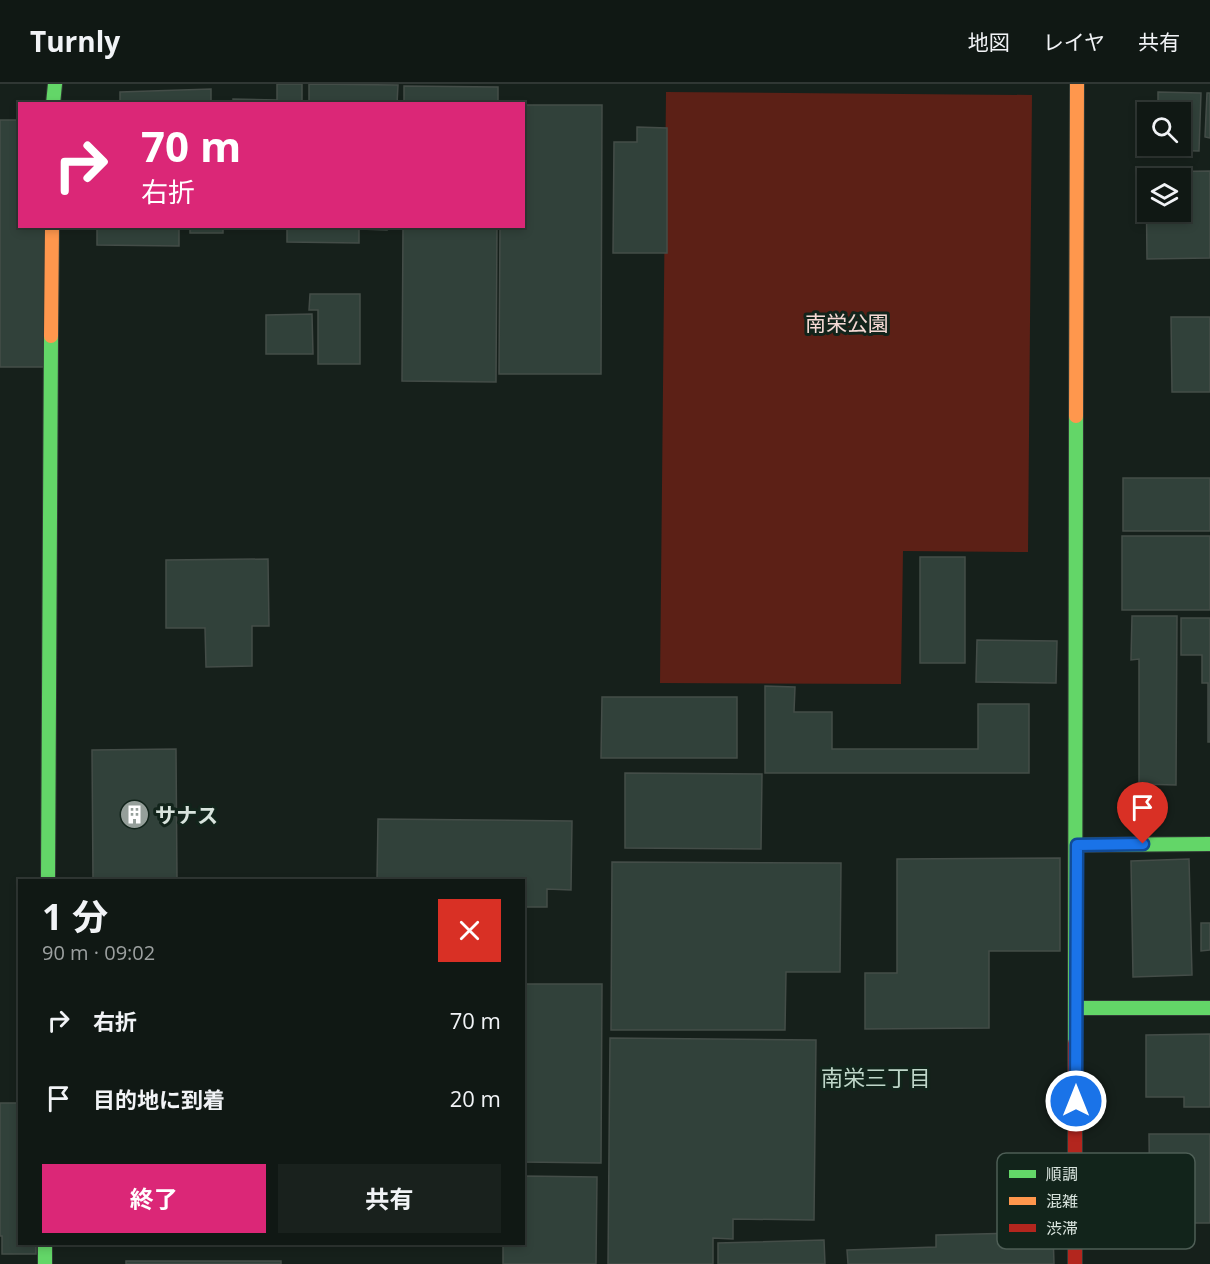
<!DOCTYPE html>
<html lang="ja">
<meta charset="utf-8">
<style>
:root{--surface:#101814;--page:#19211d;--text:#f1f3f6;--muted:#9ca0a0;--line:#303734;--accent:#db2777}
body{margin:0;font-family:"Open Sans","Noto Sans JP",sans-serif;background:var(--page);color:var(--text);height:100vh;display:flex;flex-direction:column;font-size:22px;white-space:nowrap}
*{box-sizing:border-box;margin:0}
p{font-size:20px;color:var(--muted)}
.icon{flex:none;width:33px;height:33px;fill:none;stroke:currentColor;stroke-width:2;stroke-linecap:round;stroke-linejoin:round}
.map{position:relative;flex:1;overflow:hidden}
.drawer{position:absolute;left:18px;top:795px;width:507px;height:366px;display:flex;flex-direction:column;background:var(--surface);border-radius:0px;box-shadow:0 3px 9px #0003,0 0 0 2px var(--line)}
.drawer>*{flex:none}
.hud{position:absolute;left:18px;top:18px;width:507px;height:126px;border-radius:0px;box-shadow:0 3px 9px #0003,0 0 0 2px var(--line);background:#db2777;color:#fff;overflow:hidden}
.controls{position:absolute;left:1137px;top:18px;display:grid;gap:12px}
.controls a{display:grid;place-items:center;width:54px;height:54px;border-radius:0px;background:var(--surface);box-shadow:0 3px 9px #0003,0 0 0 2px var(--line);font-size:30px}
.pin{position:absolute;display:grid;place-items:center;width:51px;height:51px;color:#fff;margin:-62px -26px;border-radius:50% 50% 50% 0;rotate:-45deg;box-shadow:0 0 6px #0007}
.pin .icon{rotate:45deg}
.me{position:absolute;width:66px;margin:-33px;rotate:0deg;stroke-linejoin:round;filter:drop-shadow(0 0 4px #0008)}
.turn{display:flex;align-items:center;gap:21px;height:126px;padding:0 24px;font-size:27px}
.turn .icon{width:78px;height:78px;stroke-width:2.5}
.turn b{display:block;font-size:42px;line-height:51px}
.round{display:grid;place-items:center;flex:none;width:63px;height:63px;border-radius:0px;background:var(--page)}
.head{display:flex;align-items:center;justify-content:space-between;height:102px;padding:0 24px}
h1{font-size:36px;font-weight:700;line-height:45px}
.cta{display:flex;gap:12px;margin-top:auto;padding:12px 24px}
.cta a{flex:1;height:69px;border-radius:0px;background:var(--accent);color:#fff;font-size:24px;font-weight:700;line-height:69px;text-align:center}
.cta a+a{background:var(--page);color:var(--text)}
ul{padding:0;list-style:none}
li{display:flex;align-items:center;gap:18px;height:78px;padding:0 24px}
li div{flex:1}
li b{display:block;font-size:22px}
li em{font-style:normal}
header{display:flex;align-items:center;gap:36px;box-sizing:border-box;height:84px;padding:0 30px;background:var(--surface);border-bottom:2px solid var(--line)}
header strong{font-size:28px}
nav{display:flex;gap:33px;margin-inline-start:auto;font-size:21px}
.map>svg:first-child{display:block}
.green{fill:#5c2016}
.building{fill:#31413a;stroke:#444d48;stroke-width:1.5;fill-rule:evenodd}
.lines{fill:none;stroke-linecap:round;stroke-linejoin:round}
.fast-casing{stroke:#323b36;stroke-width:16}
.slow-casing{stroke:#323b36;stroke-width:16}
.jam-casing{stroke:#323b36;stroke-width:16}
.fast{stroke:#63d668;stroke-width:14}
.slow{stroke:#ff974d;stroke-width:14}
.jam{stroke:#b3261e;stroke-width:14}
.route-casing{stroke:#114b97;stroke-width:15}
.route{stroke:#1a73e8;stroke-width:10}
.labels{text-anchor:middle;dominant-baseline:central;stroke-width:6;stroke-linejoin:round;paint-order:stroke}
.park-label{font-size:21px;fill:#f5d9d4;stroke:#12241b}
.poi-label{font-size:21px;font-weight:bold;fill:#d9e4de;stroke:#12241b;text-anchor:start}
.neighbourhood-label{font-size:22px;fill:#bfd6c9;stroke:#12241b}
.key{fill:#12241b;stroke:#4e5e56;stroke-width:1.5}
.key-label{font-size:16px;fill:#d9e4de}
</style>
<header>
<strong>Turnly</strong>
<nav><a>地図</a><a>レイヤ</a><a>共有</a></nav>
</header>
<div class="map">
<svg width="1210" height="1180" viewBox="0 0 1210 1180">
<rect width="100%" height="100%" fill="#16201b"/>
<path class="green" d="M666 8 1032 11 1028 468 903 467 901 600 660 599Z"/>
<path class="building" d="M277 0H302V20H233V15L277 16Z
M309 0 398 1 397 20H309Z
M404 2 498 3V20H404Z
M211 5V20H120V8Z
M1158 8 1201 9 1199 67 1157 66V62H1180V28H1158Z
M1207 9H1210V54L1205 53Z
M524 21H602L601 290H499L500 142H524Z
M0 36H20V142H47L48 283H0Z
M637 43 667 44V169H613L614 58H637Z
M1210 87V174L1147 175 1146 88ZM1148 94H1180V128H1148Z
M97 142H179V162L97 161Z
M190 142H223V149H190Z
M287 142H387V146L359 145V159L287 158Z
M403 142H497L496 298 402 297Z
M310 210H360V280H318V226H309Z
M312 230 313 270H266V231Z
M1171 233H1210V308H1172Z
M1123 394H1210V447H1123Z
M1122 452H1210V526H1122Z
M920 473H965V579H920Z
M268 475 269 542H252V582L206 583 205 544H166V476Z
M1132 532H1177L1176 701 1139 700V575L1131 576Z
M1181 534H1210V658H1208V599H1202V571H1181Z
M977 556 1057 557 1056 599 976 598Z
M765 602 795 603 794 628H832V665H978V620H1029V689H765Z
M602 613H737V674H601Z
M176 665 177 796H93L92 666Z
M625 689 762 690 761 765 625 764Z
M378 735 572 737 571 806 547 805V823H524V796H377Z
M1060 774V867H989V944L865 945V889H897V775Z
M1189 775 1192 891 1133 893 1131 777Z
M612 778 841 779 840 888H786L785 946H611Z
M1201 839H1210V866L1201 867Z
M524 900H602L601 1079 524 1078Z
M1210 950V1023H1184V1013H1146V951Z
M610 954 816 956 814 1136 733 1135V1155L713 1154V1180H608Z
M0 1019H20V1160H36V1170H2V1152H0Z
M1149 1050H1210V1139H1150Z
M524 1092 597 1093 596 1180H503V1160H524Z
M1053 1148 1054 1180H848L847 1166 936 1163V1151Z
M824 1156 825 1180H718V1159Z
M126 1177H281V1180H126Z"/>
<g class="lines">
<defs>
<path id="fast" d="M53 20 55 0
M1077 761 1210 760
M48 796 51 252
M1076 924H1210
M1075 959 1076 332
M45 1160V1180"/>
<path id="slow" d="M51 252 52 142
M1076 332 1077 0"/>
<path id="jam" d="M1075 1180V959"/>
</defs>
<use href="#fast" class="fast-casing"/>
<use href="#slow" class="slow-casing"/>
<use href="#jam" class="jam-casing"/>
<use href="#fast" class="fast"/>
<use href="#slow" class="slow"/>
<use href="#jam" class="jam"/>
</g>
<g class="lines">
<defs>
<path id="route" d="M1076 1017 1077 761 1143 760"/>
</defs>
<use href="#route" class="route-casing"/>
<use href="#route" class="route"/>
</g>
<defs>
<symbol id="building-disc" viewBox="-11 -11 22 22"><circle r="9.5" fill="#959f9a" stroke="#12241b"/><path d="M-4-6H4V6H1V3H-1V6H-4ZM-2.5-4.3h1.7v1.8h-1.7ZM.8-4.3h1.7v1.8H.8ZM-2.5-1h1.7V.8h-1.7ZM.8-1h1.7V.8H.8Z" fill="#fff"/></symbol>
</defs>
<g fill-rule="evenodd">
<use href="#building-disc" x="118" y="714" width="33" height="33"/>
</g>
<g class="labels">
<g class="park-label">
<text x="847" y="239">南栄公園</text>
</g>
<g class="poi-label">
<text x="155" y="731">サナス</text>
</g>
<g class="neighbourhood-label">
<text x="876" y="993">南栄三丁目</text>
</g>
</g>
<rect x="997" y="1069" width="198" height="96" rx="9" class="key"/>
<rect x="1009" y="1086" width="27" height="8" fill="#63d668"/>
<rect x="1009" y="1113" width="27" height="8" fill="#ff974d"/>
<rect x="1009" y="1140" width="27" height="8" fill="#b3261e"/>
<g class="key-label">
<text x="1046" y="1096">順調</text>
<text x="1046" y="1123">混雑</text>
<text x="1046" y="1150">渋滞</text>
</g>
</svg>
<div class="controls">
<a><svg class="icon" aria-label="search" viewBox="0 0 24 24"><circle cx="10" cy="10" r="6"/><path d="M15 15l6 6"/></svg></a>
<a><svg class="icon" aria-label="layers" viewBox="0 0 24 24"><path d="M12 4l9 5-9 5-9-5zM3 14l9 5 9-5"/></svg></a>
</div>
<div class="pin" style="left:1143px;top:760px;background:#d93025"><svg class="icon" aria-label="arrive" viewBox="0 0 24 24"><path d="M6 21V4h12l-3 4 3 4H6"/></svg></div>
<svg class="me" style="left:1076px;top:1017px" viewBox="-20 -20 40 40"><circle r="17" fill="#1a73e8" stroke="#fff" stroke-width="3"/><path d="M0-11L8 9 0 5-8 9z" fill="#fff"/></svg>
<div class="hud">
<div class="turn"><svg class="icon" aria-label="right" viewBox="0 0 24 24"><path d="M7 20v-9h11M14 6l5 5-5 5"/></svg><div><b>70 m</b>右折</div></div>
</div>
<section class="drawer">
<div class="head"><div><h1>1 分</h1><p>90 m · 09:02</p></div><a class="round" style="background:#d93025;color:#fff"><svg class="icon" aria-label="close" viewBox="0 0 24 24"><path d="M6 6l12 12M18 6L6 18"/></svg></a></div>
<ul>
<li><svg class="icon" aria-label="right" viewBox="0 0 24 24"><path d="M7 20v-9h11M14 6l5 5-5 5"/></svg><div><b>右折</b></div><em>70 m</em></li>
<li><svg class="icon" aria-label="arrive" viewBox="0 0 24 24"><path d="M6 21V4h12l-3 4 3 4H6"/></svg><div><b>目的地に到着</b></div><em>20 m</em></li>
</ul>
<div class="cta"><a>終了</a><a>共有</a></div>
</section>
</div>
